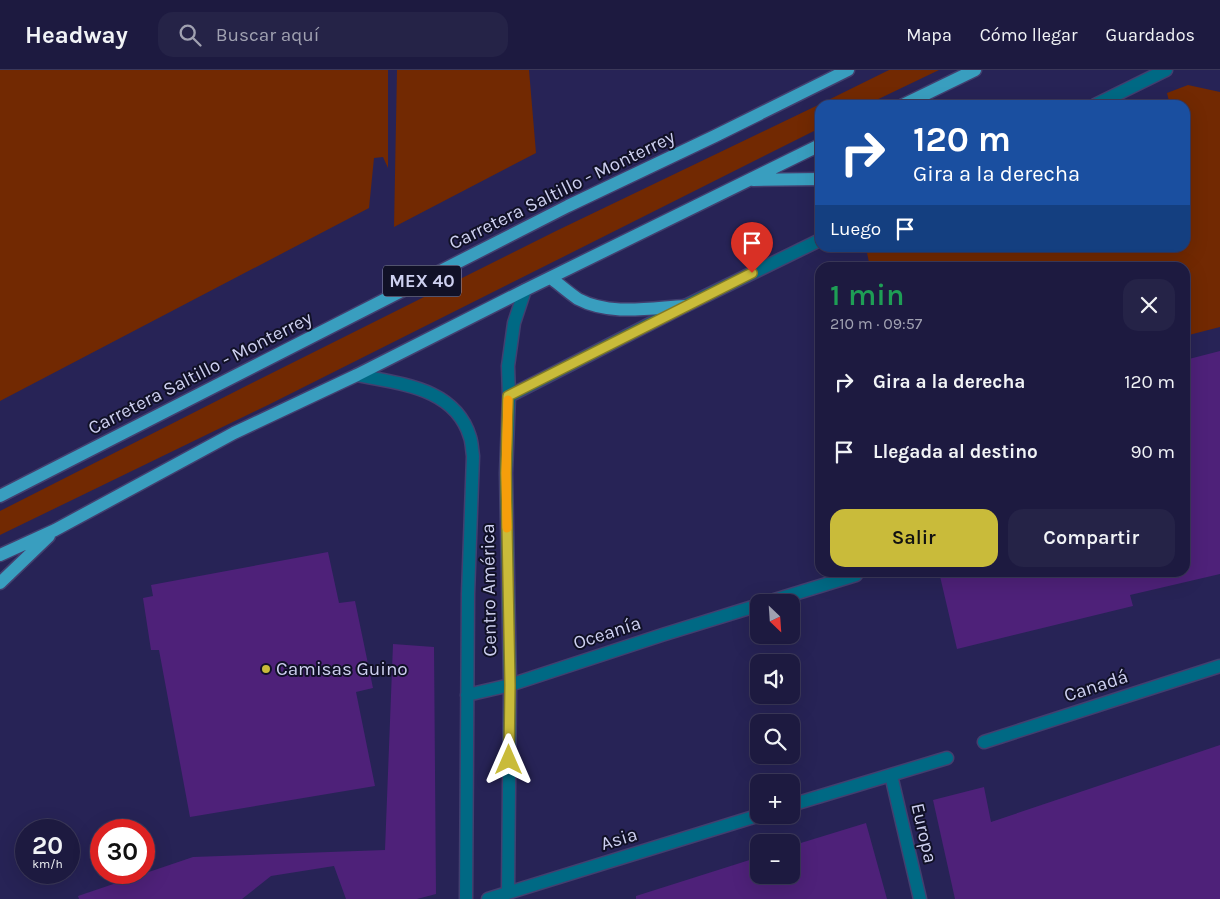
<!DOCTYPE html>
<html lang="es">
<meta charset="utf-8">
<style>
:root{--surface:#1d1a40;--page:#252347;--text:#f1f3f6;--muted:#a0a1b1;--line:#3b3859;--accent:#c9bb3a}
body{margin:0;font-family:Karla,sans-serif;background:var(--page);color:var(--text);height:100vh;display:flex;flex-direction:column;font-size:19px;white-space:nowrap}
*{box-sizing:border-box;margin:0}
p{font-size:16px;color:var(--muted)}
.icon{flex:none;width:28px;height:28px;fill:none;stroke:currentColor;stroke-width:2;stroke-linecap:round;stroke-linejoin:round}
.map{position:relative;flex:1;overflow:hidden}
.drawer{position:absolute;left:815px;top:192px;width:375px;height:315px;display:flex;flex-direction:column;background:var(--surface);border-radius:15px;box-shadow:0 5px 20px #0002,0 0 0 1px var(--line)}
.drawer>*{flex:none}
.guide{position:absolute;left:815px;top:30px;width:375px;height:152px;border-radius:15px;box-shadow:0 5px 20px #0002,0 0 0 1px var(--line);background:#1a4fa0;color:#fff;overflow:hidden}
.needle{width:32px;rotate:155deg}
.buttons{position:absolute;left:750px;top:524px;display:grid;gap:10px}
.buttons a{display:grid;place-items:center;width:50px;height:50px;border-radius:10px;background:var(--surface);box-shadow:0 5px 20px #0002,0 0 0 1px var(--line);font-size:25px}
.speed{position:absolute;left:15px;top:749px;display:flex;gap:10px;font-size:25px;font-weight:700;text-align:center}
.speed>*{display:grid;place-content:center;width:65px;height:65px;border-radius:50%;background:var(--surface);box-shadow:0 5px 20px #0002,0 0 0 1px var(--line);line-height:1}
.speed small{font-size:12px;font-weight:400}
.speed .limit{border:8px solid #d22;background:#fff;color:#111}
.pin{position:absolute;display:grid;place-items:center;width:42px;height:42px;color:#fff;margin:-51px -21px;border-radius:50% 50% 50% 0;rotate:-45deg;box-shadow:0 0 5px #0007}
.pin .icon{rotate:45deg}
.me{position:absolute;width:55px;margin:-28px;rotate:0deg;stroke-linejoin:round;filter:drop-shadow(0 0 4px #0008)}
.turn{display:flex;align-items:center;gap:18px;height:105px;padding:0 15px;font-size:22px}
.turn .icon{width:65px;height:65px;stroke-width:2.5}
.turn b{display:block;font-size:35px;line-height:42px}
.then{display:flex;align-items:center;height:48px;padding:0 15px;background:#0003;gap:10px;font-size:19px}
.round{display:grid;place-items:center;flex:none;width:52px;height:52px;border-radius:15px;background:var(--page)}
.head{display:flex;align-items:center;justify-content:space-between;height:85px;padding:0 15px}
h1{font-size:30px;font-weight:600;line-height:38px;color:#1e9e55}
.cta{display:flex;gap:10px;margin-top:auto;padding:10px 15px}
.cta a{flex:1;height:58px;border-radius:15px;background:var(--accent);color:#111;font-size:20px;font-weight:600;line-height:58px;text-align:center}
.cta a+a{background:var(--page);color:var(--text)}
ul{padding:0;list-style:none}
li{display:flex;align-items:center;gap:15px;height:70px;padding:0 15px}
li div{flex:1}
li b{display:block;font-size:19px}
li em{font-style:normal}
header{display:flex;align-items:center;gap:30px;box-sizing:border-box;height:70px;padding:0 25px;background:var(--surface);border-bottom:1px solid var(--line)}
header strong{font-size:24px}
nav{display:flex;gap:28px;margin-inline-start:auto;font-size:18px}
.search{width:350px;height:45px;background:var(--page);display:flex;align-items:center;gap:12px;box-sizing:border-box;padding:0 18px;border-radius:15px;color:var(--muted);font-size:19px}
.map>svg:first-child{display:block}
.green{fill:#722902}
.building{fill:#4e2179}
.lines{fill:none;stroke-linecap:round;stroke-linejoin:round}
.minor-casing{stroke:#423f6f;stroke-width:15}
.primary-casing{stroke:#423f6f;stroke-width:15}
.minor{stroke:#006984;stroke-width:12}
.primary{stroke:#399ebf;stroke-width:12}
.route-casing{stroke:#837a26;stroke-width:12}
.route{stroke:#c9bb3a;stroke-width:9}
.slow{stroke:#f59e0b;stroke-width:9}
.poi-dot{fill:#c9bb3a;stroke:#111127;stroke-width:2}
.labels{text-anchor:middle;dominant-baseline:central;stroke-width:4;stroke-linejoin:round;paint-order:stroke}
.shield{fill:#111127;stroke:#9597b4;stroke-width:1}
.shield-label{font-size:18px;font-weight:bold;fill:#ced0f0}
.street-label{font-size:19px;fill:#ced0f0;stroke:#111127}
.poi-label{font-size:19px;fill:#ced0f0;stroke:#111127;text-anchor:start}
</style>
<header>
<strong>Headway</strong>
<div class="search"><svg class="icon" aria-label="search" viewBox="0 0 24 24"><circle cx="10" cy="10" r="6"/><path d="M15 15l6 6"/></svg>Buscar aquí</div>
<nav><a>Mapa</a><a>Cómo llegar</a><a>Guardados</a></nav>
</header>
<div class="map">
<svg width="1220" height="829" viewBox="0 0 1220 829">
<rect width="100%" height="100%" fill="#272356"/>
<path class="green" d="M0 0H388V98L383 87 374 88 369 138 0 331Z
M397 0H529L536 83 394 157Z
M889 0H939L866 35H820V58L268 335 0 465V441L248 315 556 161 814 37Z
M1188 15 1220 22V257L1185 266V198L870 197 866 178H1185V35H1170L1167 23Z"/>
<path class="building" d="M1220 281V504L1130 525 1133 536 957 579 939 502H1185V290Z
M328 482 339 533 355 531 373 618 356 622 375 716 190 747 159 580H151L143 528 153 526 151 515Z
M393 574 434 577 436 824 417 829H346L334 796 271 806 242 829H79L78 826 193 787 385 780Z
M1220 675V829H955L933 730 984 717 991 752Z
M866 753 887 829H636V826L759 787V805H791V776Z"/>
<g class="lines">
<defs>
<path id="minor" d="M1095 35 1166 0
M357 305C399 314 455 317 470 367 472 373 472 380 473 386L468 524 466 829
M509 326 685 236 820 170
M768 532 856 505
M467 625 510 615 662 565 759 535
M984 672 1220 596
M891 705 920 829
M791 735 947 688
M508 823 510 615 506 403 509 326 508 296 514 253 525 220
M488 829 760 745"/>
<path id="primary" d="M903 35 975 0
M753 110 820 109
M551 208C560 215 569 223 578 229 610 246 650 238 685 236
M0 426 568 136 715 66 848 0
M0 485 55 460 234 363 357 305 525 220 820 75
M0 513 49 466"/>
</defs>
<use href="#minor" class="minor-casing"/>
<use href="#primary" class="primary-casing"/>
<use href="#minor" class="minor"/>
<use href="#primary" class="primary"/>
</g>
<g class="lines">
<defs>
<path id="route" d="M509 690 510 615 506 403 508 326 752 203"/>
</defs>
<use href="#route" class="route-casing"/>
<use href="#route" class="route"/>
<path class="slow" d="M507 458 506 403 508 330"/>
</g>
<circle class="poi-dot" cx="266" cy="599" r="5"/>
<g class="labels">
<rect class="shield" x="383" y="195.5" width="78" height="31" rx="4"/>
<g class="shield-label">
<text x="422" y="211">MEX 40</text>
</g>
<g class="street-label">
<text transform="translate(562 120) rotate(-26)">Carretera Saltillo - Monterrey</text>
<text transform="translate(200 303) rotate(-27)">Carretera Saltillo - Monterrey</text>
<text transform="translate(489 520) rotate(-91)">Centro América</text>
<text transform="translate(607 563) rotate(-18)">Oceanía</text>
<text transform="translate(1096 616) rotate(-18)">Canadá</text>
<text transform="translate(924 763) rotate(77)">Europa</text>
<text transform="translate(619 769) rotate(-17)">Asia</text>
</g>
<g class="poi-label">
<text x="276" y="599">Camisas Guino</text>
</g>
</g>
</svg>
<div class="buttons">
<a><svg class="needle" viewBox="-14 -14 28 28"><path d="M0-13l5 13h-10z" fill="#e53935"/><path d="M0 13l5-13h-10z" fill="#a0a1b1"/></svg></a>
<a><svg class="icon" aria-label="sound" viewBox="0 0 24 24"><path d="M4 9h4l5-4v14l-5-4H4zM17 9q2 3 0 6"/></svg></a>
<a><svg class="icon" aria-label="search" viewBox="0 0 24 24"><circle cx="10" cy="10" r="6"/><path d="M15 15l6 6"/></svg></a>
<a>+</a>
<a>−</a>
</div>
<div class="speed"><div>20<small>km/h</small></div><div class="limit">30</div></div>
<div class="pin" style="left:752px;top:203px;background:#d93025"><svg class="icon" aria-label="arrive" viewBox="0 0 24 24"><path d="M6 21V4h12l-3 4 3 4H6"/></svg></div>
<svg class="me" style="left:509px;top:690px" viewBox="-20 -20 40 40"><path d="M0-17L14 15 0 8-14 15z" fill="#c9bb3a" stroke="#fff" stroke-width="4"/></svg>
<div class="guide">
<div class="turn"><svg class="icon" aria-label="right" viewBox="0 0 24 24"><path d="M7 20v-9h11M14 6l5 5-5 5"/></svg><div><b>120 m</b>Gira a la derecha</div></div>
<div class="then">Luego<svg class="icon" aria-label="arrive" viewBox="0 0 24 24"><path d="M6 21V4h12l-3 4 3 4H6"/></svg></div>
</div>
<section class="drawer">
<div class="head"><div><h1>1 min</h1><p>210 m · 09:57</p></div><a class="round"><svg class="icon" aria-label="close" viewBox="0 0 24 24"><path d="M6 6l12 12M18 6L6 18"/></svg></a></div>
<ul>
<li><svg class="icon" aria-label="right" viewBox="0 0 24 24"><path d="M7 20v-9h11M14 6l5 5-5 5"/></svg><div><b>Gira a la derecha</b></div><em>120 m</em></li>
<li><svg class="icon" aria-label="arrive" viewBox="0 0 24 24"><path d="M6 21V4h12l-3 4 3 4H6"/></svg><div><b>Llegada al destino</b></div><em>90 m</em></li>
</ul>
<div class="cta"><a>Salir</a><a>Compartir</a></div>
</section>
</div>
